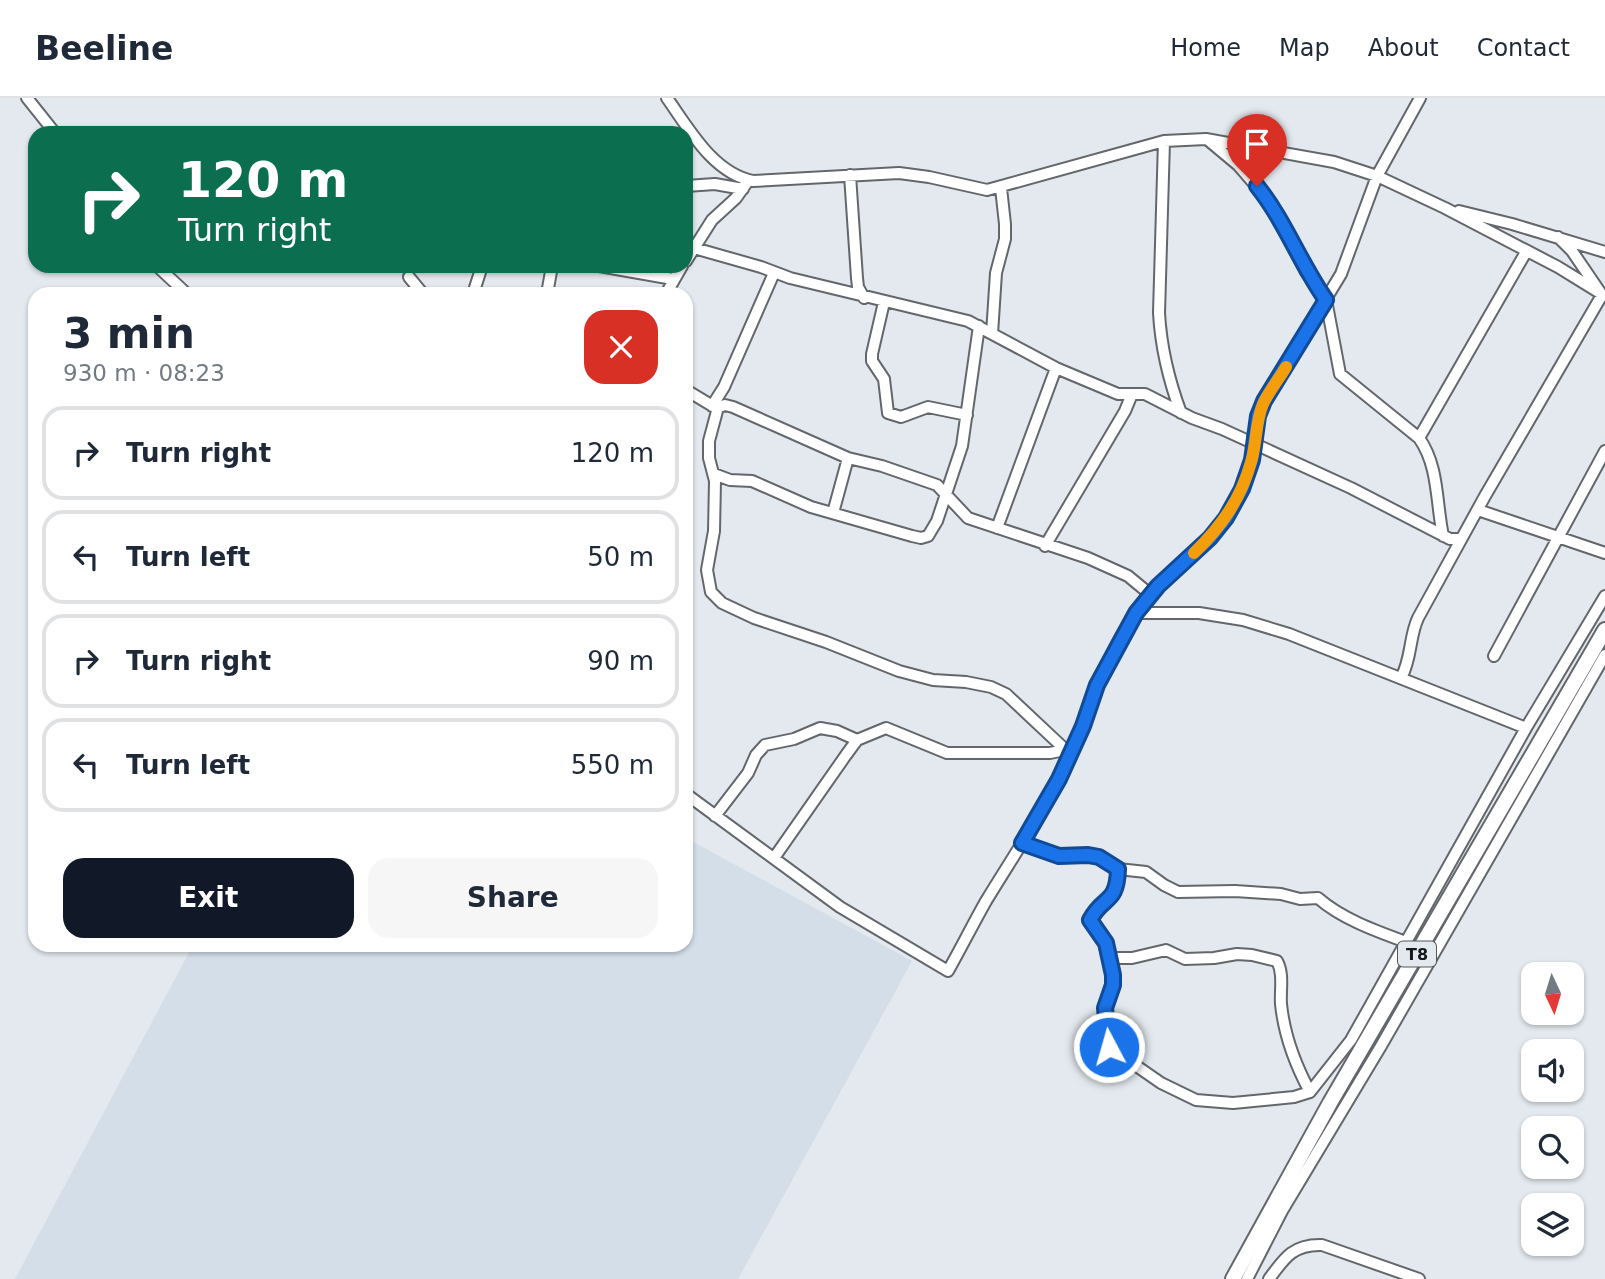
<!DOCTYPE html>
<meta charset="utf-8">
<style>
:root{--surface:#fff;--page:#f6f6f7;--text:#1f2937;--muted:#747a83;--line:#e0e1e3;--accent:#111827}
body{margin:0;font-family:"DejaVu Sans",sans-serif;background:var(--page);color:var(--text);height:100vh;display:flex;flex-direction:column;font-size:26px;white-space:nowrap}
*{box-sizing:border-box;margin:0}
p{font-size:23px;color:var(--muted)}
.icon{flex:none;width:38px;height:38px;fill:none;stroke:currentColor;stroke-width:2;stroke-linecap:round;stroke-linejoin:round}
.map{position:relative;flex:1;overflow:hidden}
.sheet{position:absolute;left:28px;top:189px;width:665px;height:665px;display:flex;flex-direction:column;background:var(--surface);border-radius:21px;box-shadow:0 2px 5px #0004}
.sheet>*{flex:none}
.hud{position:absolute;left:28px;top:28px;width:665px;height:147px;border-radius:21px;box-shadow:0 2px 5px #0004;background:#0b6e4f;color:#fff;overflow:hidden}
.needle{width:46px;rotate:176deg}
.tools{position:absolute;left:1521px;top:864px;display:grid;gap:14px}
.tools a{display:grid;place-items:center;width:63px;height:63px;border-radius:14px;background:var(--surface);box-shadow:0 2px 5px #0004;font-size:35px}
.pin{position:absolute;display:grid;place-items:center;width:60px;height:60px;color:#fff;margin:-72px -30px;border-radius:50% 50% 50% 0;rotate:-45deg;box-shadow:0 0 7px #0007}
.pin .icon{rotate:45deg}
.me{position:absolute;width:77px;margin:-38px;rotate:354deg;stroke-linejoin:round;filter:drop-shadow(0 0 5px #0008)}
.turn{display:flex;align-items:center;gap:24px;height:147px;padding:0 35px;font-size:32px}
.turn .icon{width:91px;height:91px;stroke-width:2.5}
.turn b{display:block;font-size:49px;line-height:60px}
.round{display:grid;place-items:center;flex:none;width:74px;height:74px;border-radius:21px;background:var(--page)}
.headline{display:flex;align-items:center;justify-content:space-between;height:119px;padding:0 35px}
h1{font-size:42px;font-weight:700;line-height:52px}
.cta{display:flex;gap:14px;margin-top:auto;padding:14px 35px}
.cta a{flex:1;height:80px;border-radius:21px;background:var(--accent);color:#fff;font-size:28px;font-weight:700;line-height:80px;text-align:center}
.cta a+a{background:var(--page);color:var(--text)}
ul{padding:0;list-style:none}
li{display:flex;align-items:center;gap:21px;height:94px;margin:0 14px 10px;padding:0 21px;border:4px solid var(--line);border-radius:21px}
li div{flex:1}
li b{display:block;font-size:26px}
li em{font-style:normal}
header{display:flex;align-items:center;gap:42px;box-sizing:border-box;height:98px;padding:0 35px;background:var(--surface);border-bottom:2px solid var(--line)}
header strong{font-size:33px}
nav{display:flex;gap:38px;margin-inline-start:auto;font-size:24px}
.map>svg:first-child{display:block}
.built{fill:#d3dee9}
.lines{fill:none;stroke-linecap:round;stroke-linejoin:round}
.minor-casing{stroke:#63676c;stroke-width:14}
.highway-casing{stroke:#63676c;stroke-width:18}
.minor{stroke:#fff;stroke-width:10}
.highway{stroke:#fff;stroke-width:14}
.route-casing{stroke:#114b97;stroke-width:18}
.route{stroke:#1a73e8;stroke-width:12}
.slow{stroke:#f59e0b;stroke-width:12}
.labels{text-anchor:middle;dominant-baseline:central;stroke-width:7;stroke-linejoin:round;paint-order:stroke}
.shield{fill:#e3e9ee;stroke:#54575a;stroke-width:2}
.shield-label{font-size:16px;font-weight:bold;fill:#17181a}
</style>
<header>
<strong>Beeline</strong>
<nav><a>Home</a><a>Map</a><a>About</a><a>Contact</a></nav>
</header>
<div class="map">
<svg width="1605" height="1181" viewBox="0 0 1605 1181">
<rect width="100%" height="100%" fill="#e3e9ee"/>
<path class="built" d="M686 740 912 863 738 1181H15L193 847H686Z"/>
<g class="lines">
<defs>
<path id="minor" d="M27 0 55 35
M667 0C689 31 713 75 753 83L899 75 929 79 987 92 1164 43 1206 41 1334 64 1377 78 1445 110 1558 169 1605 198
M1208 42 1238 67 1269 103 1306 174 1326 202 1340 276 1419 340C1439 368 1436 405 1443 438
M1164 43 1159 215C1161 250 1169 283 1181 315
M850 77 857 180 858 189 864 200
M686 88 715 86 743 91
M1459 113 1512 126 1605 154
M694 150 761 169 790 180 968 223 1056 270 1118 296H1145L1192 320 1222 331 1351 390 1450 441H1461
M686 163 712 122 736 100 748 83
M157 168 187 196
M599 168 673 181
M409 179 423 196
M473 196 482 168
M547 196 552 168
M666 196 682 168
M884 204 872 256V263L884 281 888 315 901 319 928 309 967 317
M992 236 996 175 1005 141V126L1001 90
M686 292 716 310 717 313 709 343V360L715 383 714 433 707 472 711 494 722 505 754 520 826 544 899 573 933 582 966 584 991 589 1006 596 1071 657
M712 308 724 289 774 175
M716 310 725 307 733 309 848 360 882 368 937 387 968 420 1088 460 1128 478 1151 497
M1419 340 1526 154
M714 376 730 382 752 383 811 409 912 438 921 440 928 438 937 423 962 348 979 228
M1478 412 1605 455
M833 415 848 360
M997 430 1056 270
M1045 448 1125 313 1132 296
M1136 515H1199L1243 522 1289 536 1526 630
M1494 558 1605 353
M1401 580C1412 560 1409 539 1418 520L1485 398 1602 197 1572 153 1558 139
M686 696 840 809 948 873C961 850 973 826 986 803 1011 762 1038 722 1060 679 1087 626 1100 565 1136 515 1161 478 1203 456 1227 419 1238 401 1248 381 1252 360 1256 340 1257 322 1264 303L1341 176 1377 78 1420 0
M715 718 748 675 756 657 765 647 794 641 820 630 837 633 857 642
M1022 745 1059 758 1088 757 1099 759 1118 771 1146 774 1164 787 1178 794 1235 793 1281 796 1300 801 1318 800C1342 821 1376 833 1406 844
M774 760 846 657 857 642 886 630 947 655H1050L1065 652
M1110 860H1132L1166 852 1185 861 1214 860 1237 856 1252 857 1277 863C1284 876 1280 892 1281 906 1284 936 1296 968 1310 994
M1099 942 1161 985 1196 1002 1233 1005 1294 999 1310 994 1351 942 1526 630 1605 498
M1109 949 1105 910 1113 887V877L1106 845 1090 822C1103 796 1117 810 1118 771
M1247 1181 1282 1113 1381 948 1605 557
M1269 1181C1285 1159 1294 1146 1322 1147L1419 1181"/>
<path id="highway" d="M1233 1181 1330 1005 1605 532"/>
</defs>
<use href="#minor" class="minor-casing"/>
<use href="#highway" class="highway-casing"/>
<use href="#minor" class="minor"/>
<use href="#highway" class="highway"/>
</g>
<g class="lines">
<defs>
<path id="route" d="M1109 949 1105 910 1113 887V877L1106 845 1090 822C1103 797 1117 807 1118 771L1099 759 1088 757 1059 758 1022 745 1059 681 1083 628 1097 587 1136 515 1158 488 1210 440 1226 420 1242 391 1252 362 1258 318 1264 303 1326 202C1300 165 1285 123 1257 88"/>
</defs>
<use href="#route" class="route-casing"/>
<use href="#route" class="route"/>
<path class="slow" d="M1194 455C1221 429 1241 401 1251 364 1257 345 1255 325 1263 306 1269 293 1279 281 1286 269"/>
</g>
<g class="labels">
<rect class="shield" x="1398" y="843.5" width="38" height="25" rx="5"/>
<g class="shield-label">
<text x="1417" y="856">T8</text>
</g>
</g>
</svg>
<div class="tools">
<a><svg class="needle" viewBox="-14 -14 28 28"><path d="M0-13l5 13h-10z" fill="#e53935"/><path d="M0 13l5-13h-10z" fill="#747a83"/></svg></a>
<a><svg class="icon" aria-label="sound" viewBox="0 0 24 24"><path d="M4 9h4l5-4v14l-5-4H4zM17 9q2 3 0 6"/></svg></a>
<a><svg class="icon" aria-label="search" viewBox="0 0 24 24"><circle cx="10" cy="10" r="6"/><path d="M15 15l6 6"/></svg></a>
<a><svg class="icon" aria-label="layers" viewBox="0 0 24 24"><path d="M12 4l9 5-9 5-9-5zM3 14l9 5 9-5"/></svg></a>
</div>
<div class="pin" style="left:1257px;top:88px;background:#d93025"><svg class="icon" aria-label="arrive" viewBox="0 0 24 24"><path d="M6 21V4h12l-3 4 3 4H6"/></svg></div>
<svg class="me" style="left:1109px;top:949px" viewBox="-20 -20 40 40"><circle r="17" fill="#1a73e8" stroke="#fff" stroke-width="3"/><path d="M0-11L8 9 0 5-8 9z" fill="#fff"/></svg>
<div class="hud">
<div class="turn"><svg class="icon" aria-label="right" viewBox="0 0 24 24"><path d="M7 20v-9h11M14 6l5 5-5 5"/></svg><div><b>120 m</b>Turn right</div></div>
</div>
<section class="sheet">
<div class="headline"><div><h1>3 min</h1><p>930 m · 08:23</p></div><a class="round" style="background:#d93025;color:#fff"><svg class="icon" aria-label="close" viewBox="0 0 24 24"><path d="M6 6l12 12M18 6L6 18"/></svg></a></div>
<ul>
<li><svg class="icon" aria-label="right" viewBox="0 0 24 24"><path d="M7 20v-9h11M14 6l5 5-5 5"/></svg><div><b>Turn right</b></div><em>120 m</em></li>
<li><svg class="icon" aria-label="left" viewBox="0 0 24 24"><path d="M17 20v-9H6M10 6l-5 5 5 5"/></svg><div><b>Turn left</b></div><em>50 m</em></li>
<li><svg class="icon" aria-label="right" viewBox="0 0 24 24"><path d="M7 20v-9h11M14 6l5 5-5 5"/></svg><div><b>Turn right</b></div><em>90 m</em></li>
<li><svg class="icon" aria-label="left" viewBox="0 0 24 24"><path d="M17 20v-9H6M10 6l-5 5 5 5"/></svg><div><b>Turn left</b></div><em>550 m</em></li>
</ul>
<div class="cta"><a>Exit</a><a>Share</a></div>
</section>
</div>
